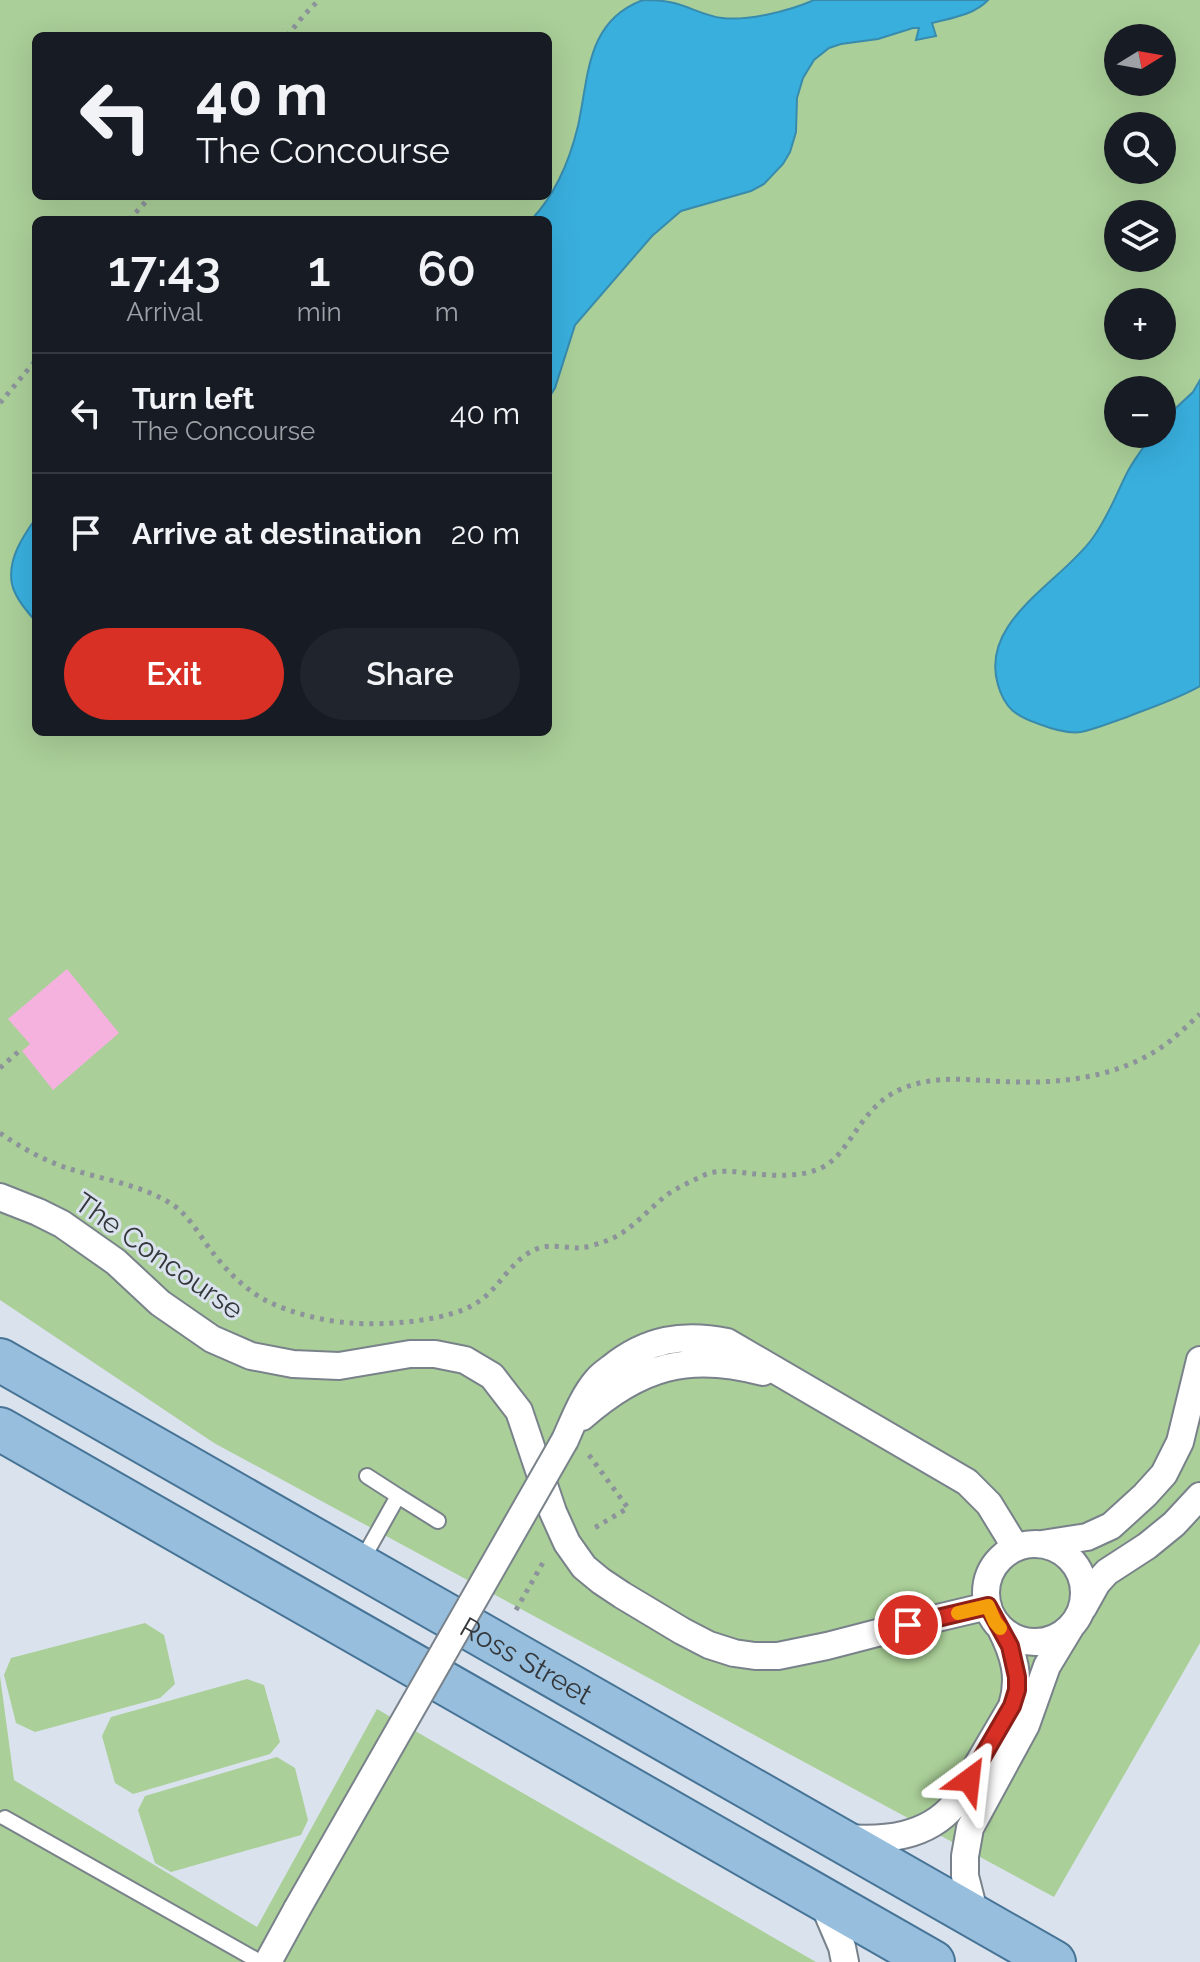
<!DOCTYPE html>
<meta charset="utf-8">
<style>
:root{--surface:#171b24;--page:#20242c;--text:#f1f3f6;--muted:#9ea1a6;--line:#363941;--accent:#d93025}
body{margin:0;font-family:Raleway,sans-serif;background:var(--page);color:var(--text);height:100vh;display:flex;flex-direction:column;font-size:30px;white-space:nowrap}
*{box-sizing:border-box;margin:0}
p{font-size:26px;color:var(--muted)}
.icon{flex:none;width:44px;height:44px;fill:none;stroke:currentColor;stroke-width:2;stroke-linecap:round;stroke-linejoin:round}
.map{position:relative;flex:1;overflow:hidden}
.details{position:absolute;left:32px;top:216px;width:520px;height:520px;display:flex;flex-direction:column;background:var(--surface);border-radius:12px;box-shadow:0 8px 32px #0002}
.details>*{flex:none}
.guide{position:absolute;left:32px;top:32px;width:520px;height:168px;border-radius:12px;box-shadow:0 8px 32px #0002;background:#171b24;color:var(--text);overflow:hidden}
.needle{width:52px;rotate:79deg}
.buttons{position:absolute;left:1104px;top:24px;display:grid;gap:16px}
.buttons a{display:grid;place-items:center;width:72px;height:72px;border-radius:50%;background:var(--surface);box-shadow:0 8px 32px #0002;font-size:40px}
.pin{position:absolute;display:grid;place-items:center;width:68px;height:68px;color:#fff;margin:-34px;border:4px solid #fff;border-radius:50%;box-shadow:0 2px 8px #0007}
.me{position:absolute;width:88px;margin:-44px;rotate:30deg;stroke-linejoin:round;filter:drop-shadow(0 0 6px #0008)}
.turn{display:flex;align-items:center;gap:28px;height:168px;padding:0 32px;font-size:36px}
.turn .icon{width:104px;height:104px;stroke-width:2.5}
.turn b{display:block;font-size:56px;line-height:68px}
.eta{display:flex;justify-content:space-evenly;align-items:center;height:136px;text-align:center}
.eta b{font-size:48px;font-weight:600;line-height:56px}
.primary-button{display:flex;gap:16px;margin-top:auto;padding:16px 32px}
.primary-button a{flex:1;height:92px;border-radius:48px;background:var(--accent);color:#fff;font-size:32px;font-weight:600;line-height:92px;text-align:center}
.primary-button a+a{background:var(--page);color:var(--text)}
ul{padding:0;list-style:none}
li{display:flex;align-items:center;gap:24px;height:120px;padding:0 32px;border-top:2px solid var(--line)}
li div{flex:1}
li b{display:block;font-size:30px}
li em{font-style:normal}
.map>svg:first-child{display:block}
.green{fill:#aacf98;fill-rule:evenodd}
.water{fill:#39afde;stroke:#388bad;stroke-width:2}
.building{fill:#f6b2df}
.lines{fill:none;stroke-linecap:round;stroke-linejoin:round}
.lane-casing{stroke:#79828a;stroke-width:18}
.street-casing{stroke:#79828a;stroke-width:30}
.primary-casing{stroke:#477496;stroke-width:46}
.path{stroke:#8c939a;stroke-width:5;stroke-dasharray:4 6;stroke-linecap:butt}
.lane{stroke:#fff;stroke-width:14}
.street{stroke:#fff;stroke-width:26}
.primary{stroke:#97bfdd;stroke-width:42}
.street-bridge-casing{stroke:#79828a;stroke-width:30;stroke-linecap:butt}
.street-bridge{stroke:#fff;stroke-width:26}
.route-casing{stroke:#8d1f18;stroke-width:20}
.route{stroke:#d93025;stroke-width:14}
.slow{stroke:#f59e0b;stroke-width:14}
.labels{text-anchor:middle;dominant-baseline:central;stroke-width:6;stroke-linejoin:round;paint-order:stroke}
.street-label{font-size:28px;fill:#34383c;stroke:#dae3ed}
</style>
<div class="map">
<svg width="1200" height="1962" viewBox="0 0 1200 1962">
<rect width="100%" height="100%" fill="#dae3ed"/>
<path class="green" d="M0 0H1200V1643L1054 1897 214 1443 0 1300ZM36 36H548V196H36ZM1118 38H1162V82H1118ZM1118 126H1162V170H1118ZM1118 214H1162V258H1118ZM36 220H548V732H36ZM1118 302H1162V346H1118ZM1118 390H1162V434H1118Z
M145 1623 164 1635 175 1684 160 1698 35 1732 16 1723 4 1675 11 1658Z
M0 1676 14 1780 257 1927 377 1709 816 1962H0Z
M247 1679 264 1685 280 1742 270 1754 133 1794 115 1783 102 1736 111 1717Z
M277 1757 295 1768 308 1820 301 1835 171 1872 155 1863 138 1810 145 1796Z"/>
<path class="water" d="M643 0C653 0 663 0 674 3 690 7 705 16 722 18 749 21 789 11 814 0H988C974 15 951 18 932 23L936 36 916 40 919 28H913L878 39 841 44 829 48 814 60 803 78 797 98 796 132 790 152 783 164 764 184 751 191 681 211 652 236 575 325 555 388 548 399V220H531C555 195 570 159 578 126 589 76 586 21 643 0Z
M1200 380V686C1177 699 1152 707 1127 717 1112 722 1096 729 1081 732 1067 734 1052 729 1039 724 1016 716 1005 709 998 685 979 621 1060 583 1092 539 1107 519 1115 497 1126 475 1133 460 1144 448 1152 434H1162V421L1193 392Z
M36 518V622C27 611 15 598 12 584 7 560 23 536 36 518Z"/>
<path class="building" d="M67 969 119 1033 53 1090 22 1051 30 1044 8 1019Z"/>
<g class="lines">
<defs>
<path id="lane" d="M398 1496 438 1521
M361 1562 398 1496 367 1476
M5 1818 260 1962"/>
<path id="street" d="M0 1197 38 1212 62 1224 116 1262 160 1303 212 1339 251 1356 293 1364 339 1366 410 1354H435L465 1360 492 1376 519 1411 553 1512 567 1543 584 1567 601 1581 622 1595 682 1631 709 1645 734 1653 755 1656H778L827 1646 908 1625 988 1606
M582 1417C640 1366 689 1352 763 1372
M565 1440C574 1420 583 1396 597 1380 601 1375 607 1371 611 1368 647 1339 683 1333 727 1342L967 1482 989 1504 1016 1548
M1042 1544 1087 1537 1111 1526 1145 1495 1164 1474 1180 1442 1200 1360
M986 1593a49 49 0 1 1 98 0a49 49 0 1 1-98 0Z
M1083 1608 1097 1583 1107 1572 1147 1546 1174 1524 1200 1496
M845 1838C885 1841 927 1837 954 1805L1012 1706C1021 1677 1014 1655 1001 1629
M821 1898 842 1947 845 1962
M976 1919 965 1876V1856L970 1828 1026 1725 1047 1666 1070 1628
M268 1962 297 1909"/>
<g id="primary">
<path id="s1" d="M0 1360 1054 1962"/>
<path d="M0 1429 933 1962"/>
</g>
</defs>
<use href="#lane" class="lane-casing"/>
<use href="#street" class="street-casing"/>
<use href="#primary" class="primary-casing"/>
<path class="path" d="M287 36 304 15 319 0
M129 220 151 196
M0 403 36 360
M0 1068 18 1052
M0 1133C20 1147 43 1160 67 1168 100 1179 139 1184 170 1203 188 1214 198 1233 210 1249 225 1269 243 1288 265 1300 290 1313 323 1321 351 1323 384 1326 451 1321 478 1302 501 1287 511 1258 539 1248 552 1244 567 1248 580 1248 588 1247 598 1244 606 1241 633 1231 648 1208 671 1192 681 1186 692 1181 702 1176 719 1168 737 1172 755 1174 777 1176 804 1177 823 1167 836 1160 843 1149 851 1138 864 1119 877 1100 899 1090 930 1076 960 1079 993 1081 1053 1085 1120 1080 1170 1041 1180 1033 1190 1023 1200 1014
M589 1455 628 1508 591 1530
M516 1610 545 1559"/>
<use href="#lane" class="lane"/>
<use href="#street" class="street"/>
<use href="#primary" class="primary"/>
<defs>
<path id="street-bridge" d="M297 1909 565 1440"/>
</defs>
<use href="#street-bridge" class="street-bridge-casing"/>
<use href="#street-bridge" class="street-bridge"/>
</g>
<g class="lines">
<defs>
<path id="route" d="M908 1625 988 1606 1010 1646 1017 1677V1690L1012 1706 969 1780"/>
</defs>
<use href="#route" class="route-casing"/>
<use href="#route" class="route"/>
<path class="slow" d="M958 1613 988 1606 995 1622 1000 1628"/>
</g>
<g class="labels">
<g class="street-label">
<text transform="translate(159 1256) rotate(35)">The Concourse</text>
<text stroke="none"><textPath href="#s1" startOffset="606">Ross Street</textPath></text>
</g>
</g>
</svg>
<div class="buttons">
<a><svg class="needle" viewBox="-14 -14 28 28"><path d="M0-13l5 13h-10z" fill="#e53935"/><path d="M0 13l5-13h-10z" fill="#9ea1a6"/></svg></a>
<a><svg class="icon" aria-label="search" viewBox="0 0 24 24"><circle cx="10" cy="10" r="6"/><path d="M15 15l6 6"/></svg></a>
<a><svg class="icon" aria-label="layers" viewBox="0 0 24 24"><path d="M12 4l9 5-9 5-9-5zM3 14l9 5 9-5"/></svg></a>
<a>+</a>
<a>−</a>
</div>
<div class="pin" style="left:908px;top:1625px;background:#d93025"><svg class="icon" aria-label="arrive" viewBox="0 0 24 24"><path d="M6 21V4h12l-3 4 3 4H6"/></svg></div>
<svg class="me" style="left:969px;top:1780px" viewBox="-20 -20 40 40"><path d="M0-17L14 15 0 8-14 15z" fill="#d93025" stroke="#fff" stroke-width="4"/></svg>
<div class="guide">
<div class="turn"><svg class="icon" aria-label="left" viewBox="0 0 24 24"><path d="M17 20v-9H6M10 6l-5 5 5 5"/></svg><div><b>40 m</b>The Concourse</div></div>
</div>
<section class="details">
<div class="eta">
<div><b>17:43</b><p>Arrival</p></div>
<div><b>1</b><p>min</p></div>
<div><b>60</b><p>m</p></div>
</div>
<ul>
<li><svg class="icon" aria-label="left" viewBox="0 0 24 24"><path d="M17 20v-9H6M10 6l-5 5 5 5"/></svg><div><b>Turn left</b><p>The Concourse</p></div><em>40 m</em></li>
<li><svg class="icon" aria-label="arrive" viewBox="0 0 24 24"><path d="M6 21V4h12l-3 4 3 4H6"/></svg><div><b>Arrive at destination</b></div><em>20 m</em></li>
</ul>
<div class="primary-button"><a>Exit</a><a>Share</a></div>
</section>
</div>
